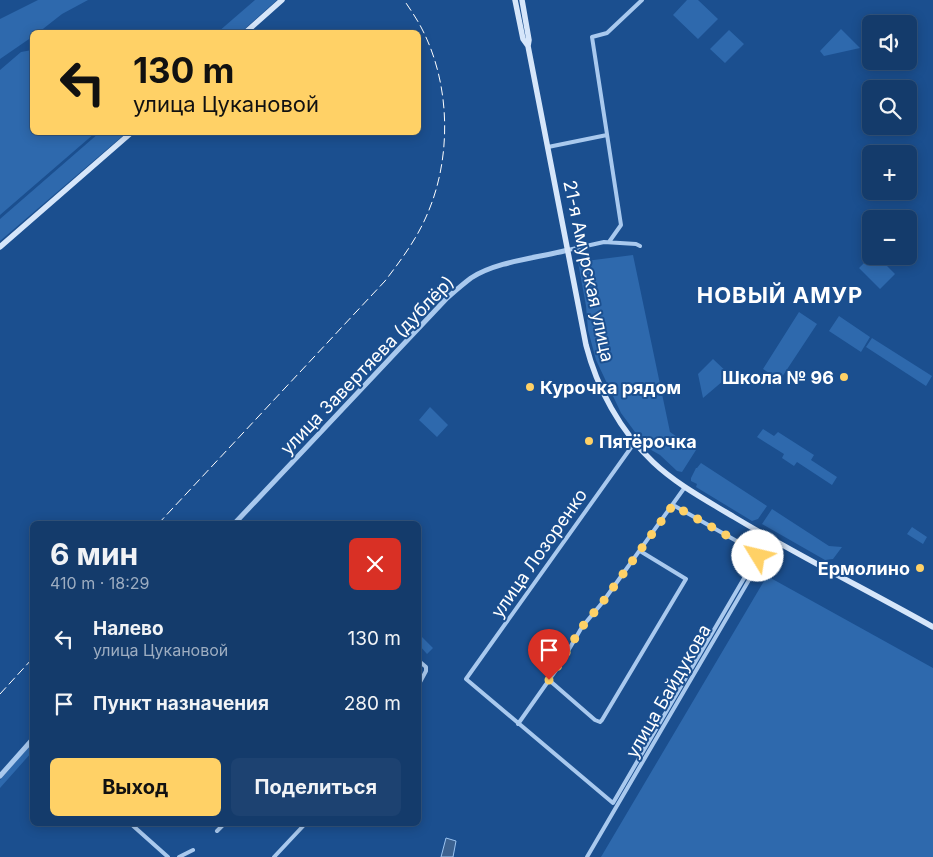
<!DOCTYPE html>
<html lang="ru">
<meta charset="utf-8">
<style>
:root{--surface:#143b6b;--page:#1d4271;--text:#f1f3f6;--muted:#9dadc1;--line:#33557e;--accent:#ffd166}
body{margin:0;font-family:Inter,sans-serif;background:var(--page);color:var(--text);height:100vh;display:flex;flex-direction:column;font-size:19px;white-space:nowrap}
*{box-sizing:border-box;margin:0}
p{font-size:16px;color:var(--muted)}
.icon{flex:none;width:28px;height:28px;fill:none;stroke:currentColor;stroke-width:2;stroke-linecap:round;stroke-linejoin:round}
.map{position:relative;flex:1;overflow:hidden}
.sheet{position:absolute;left:30px;top:521px;width:391px;height:305px;display:flex;flex-direction:column;background:var(--surface);border-radius:8px;box-shadow:0 2px 12px #0003,0 0 0 1px var(--line)}
.sheet>*{flex:none}
.top-card{position:absolute;left:30px;top:30px;width:391px;height:105px;border-radius:8px;box-shadow:0 2px 12px #0003,0 0 0 1px var(--line);background:#ffd166;color:#111;overflow:hidden}
.tools{position:absolute;left:862px;top:15px;display:grid;gap:10px}
.tools a{display:grid;place-items:center;width:55px;height:55px;border-radius:8px;background:var(--surface);box-shadow:0 2px 12px #0003,0 0 0 1px var(--line);font-size:25px}
.pin{position:absolute;display:grid;place-items:center;width:42px;height:42px;color:#fff;margin:-51px -21px;border-radius:50% 50% 50% 0;rotate:-45deg;box-shadow:0 0 5px #0007}
.pin .icon{rotate:45deg}
.me{position:absolute;width:55px;margin:-28px;rotate:306deg;stroke-linejoin:round;filter:drop-shadow(0 0 4px #0008)}
.turn{display:flex;align-items:center;gap:18px;height:105px;padding:0 20px;font-size:22px}
.turn .icon{width:65px;height:65px;stroke-width:2.5}
.turn b{display:block;font-size:35px;line-height:42px}
.round{display:grid;place-items:center;flex:none;width:52px;height:52px;border-radius:8px;background:var(--page)}
.overview{display:flex;align-items:center;justify-content:space-between;height:85px;padding:0 20px}
h1{font-size:30px;font-weight:700;line-height:38px}
.action{display:flex;gap:10px;margin-top:auto;padding:10px 20px}
.action a{flex:1;height:58px;border-radius:8px;background:var(--accent);color:#111;font-size:20px;font-weight:700;line-height:58px;text-align:center}
.action a+a{background:var(--page);color:var(--text)}
ul{padding:0;list-style:none}
li{display:flex;align-items:center;gap:15px;height:65px;padding:0 20px}
li div{flex:1}
li b{display:block;font-size:19px}
li em{font-style:normal}
.map>svg:first-child{display:block}
.green{fill:#2e69ad}
.water{fill:#3c6290;stroke:#9cc4f0}
.lines{fill:none;stroke-linecap:round;stroke-linejoin:round}
.minor{stroke:#a9c9ee;stroke-width:4}
.tertiary{stroke:#a9c9ee;stroke-width:5}
.secondary{stroke:#d6e6fa;stroke-width:5.5}
.rail{stroke:#fff;stroke-width:1;stroke-dasharray:9 4;stroke-linecap:butt}
.route{stroke:#ffd166;stroke-width:9;stroke-dasharray:0 16.2}
.poi-dot{fill:#ffd166;stroke:#1b4f8f;stroke-width:2}
.labels{text-anchor:middle;dominant-baseline:central;stroke-width:4;stroke-linejoin:round;paint-order:stroke}
.street-label{font-size:18px;fill:#fff;stroke:#1b4f8f}
.poi-label{font-size:18px;font-weight:bold;fill:#fff;stroke:#1b4f8f;text-anchor:end}
.district-label{font-size:22px;font-weight:bold;letter-spacing:1px;fill:#fff;stroke:#1b4f8f}
</style>
<div class="map">
<svg width="933" height="857" viewBox="0 0 933 857">
<rect width="100%" height="100%" fill="#1b4f8f"/>
<path class="green" d="M38 0H88L62 14 39 32H32V37L0 59V19Z
M255 0H277L241 32H218Z
M687 0H698L718 19 698 39 673 15Z
M841 29 860 48 824 56 820 51Z
M729 30 744 44 725 63 710 49Z
M32 50V132L95 133 0 215V70L21 52Z
M99 133H126L0 241V219Z
M633 255 670 432 696 450 682 472 677 471 660 455 646 447 621 413 596 360 588 330 586 306 578 262Z
M871 256H877L895 274 880 289 859 268Z
M799 312 817 324 780 380 763 369Z
M839 316 870 337 861 352 829 331Z
M872 338 932 376 926 386 866 347Z
M713 359 730 375 703 398 698 374Z
M430 407 448 425 437 437 419 420Z
M763 429 774 436 778 432 814 455 811 460 837 477 832 485 797 462 794 466 782 458 784 454 757 437Z
M701 463 767 506 758 519 752 521 696 487 697 484 691 481V478L696 468H697Z
M772 509 829 546 842 547 833 559 825 560 762 524Z
M912 527 927 537 923 544 907 534Z
M767 576 933 668V857H601Z
M421 636 433 648 427 654 419 645V638Z
M31 744 32 746V752L0 788V780Z"/>
<path class="water" d="M446 838 456 841 453 857H441Z"/>
<g class="lines">
<path class="minor" d="M548 147 607 135
M609 242 621 225 592 37 607 33 642 0
M568 250 604 242 636 244 640 246
M635 442 466 679 613 803 757 556 756 552 673 505
M419 661 426 667V671L419 684
M549 680 595 720 600 722 602 720 686 579 640 551
M518 724 561 663 582 627 602 603 685 487
M131 824 168 857
M217 831 224 824
M179 857 193 850
M274 857 305 824
M587 857 773 539"/>
<path class="tertiary" d="M234 524 447 298C455 291 463 284 471 278 497 261 538 258 568 250
M0 776 32 740"/>
<path class="secondary" d="M515 0 523 39 528 46
M522 0 529 40 528 46 586 345C597 388 620 431 653 462 676 484 706 500 734 517 799 556 867 590 933 627
M246 32 282 0
M0 247 132 132"/>
<path class="rail" d="M158 524 385 281C401 260 416 240 426 217 452 160 451 85 422 29 417 19 410 9 404 0
M0 694 32 659"/>
</g>
<g class="lines">
<path class="route" d="M549 680 582 627 602 603 673 505 756 552 758 556"/>
</g>
<g class="poi-dot">
<circle cx="844" cy="377" r="5"/>
<circle cx="530" cy="387" r="5"/>
<circle cx="589" cy="441" r="5"/>
<circle cx="920" cy="568" r="5"/>
</g>
<g class="labels">
<g class="street-label">
<text transform="translate(589 271) rotate(78)">21-я Амурская улица</text>
<text transform="translate(367 365) rotate(-46)">улица Завертяева (дублёр)</text>
<text transform="translate(539 553) rotate(-55)">улица Лозоренко</text>
<text transform="translate(668 691) rotate(-60)">улица Байдукова</text>
</g>
<g class="poi-label">
<text x="834" y="377">Школа № 96</text>
<text x="540" y="387" text-anchor="start">Курочка рядом</text>
<text x="599" y="441" text-anchor="start">Пятёрочка</text>
<text x="910" y="568">Ермолино</text>
</g>
<g class="district-label">
<text x="780" y="295">НОВЫЙ АМУР</text>
</g>
</g>
</svg>
<div class="tools">
<a><svg class="icon" aria-label="sound" viewBox="0 0 24 24"><path d="M4 9h4l5-4v14l-5-4H4zM17 9q2 3 0 6"/></svg></a>
<a><svg class="icon" aria-label="search" viewBox="0 0 24 24"><circle cx="10" cy="10" r="6"/><path d="M15 15l6 6"/></svg></a>
<a>+</a>
<a>−</a>
</div>
<div class="pin" style="left:549px;top:680px;background:#d93025"><svg class="icon" aria-label="arrive" viewBox="0 0 24 24"><path d="M6 21V4h12l-3 4 3 4H6"/></svg></div>
<svg class="me" style="left:758px;top:556px" viewBox="-20 -20 40 40"><circle r="19" fill="#fff"/><path d="M0-13L10 11 0 6-10 11z" fill="#ffd166"/></svg>
<div class="top-card">
<div class="turn"><svg class="icon" aria-label="left" viewBox="0 0 24 24"><path d="M17 20v-9H6M10 6l-5 5 5 5"/></svg><div><b>130 m</b>улица Цукановой</div></div>
</div>
<section class="sheet">
<div class="overview"><div><h1>6 мин</h1><p>410 m · 18:29</p></div><a class="round" style="background:#d93025;color:#fff"><svg class="icon" aria-label="close" viewBox="0 0 24 24"><path d="M6 6l12 12M18 6L6 18"/></svg></a></div>
<ul>
<li><svg class="icon" aria-label="left" viewBox="0 0 24 24"><path d="M17 20v-9H6M10 6l-5 5 5 5"/></svg><div><b>Налево</b><p>улица Цукановой</p></div><em>130 m</em></li>
<li><svg class="icon" aria-label="arrive" viewBox="0 0 24 24"><path d="M6 21V4h12l-3 4 3 4H6"/></svg><div><b>Пункт назначения</b></div><em>280 m</em></li>
</ul>
<div class="action"><a>Выход</a><a>Поделиться</a></div>
</section>
</div>
